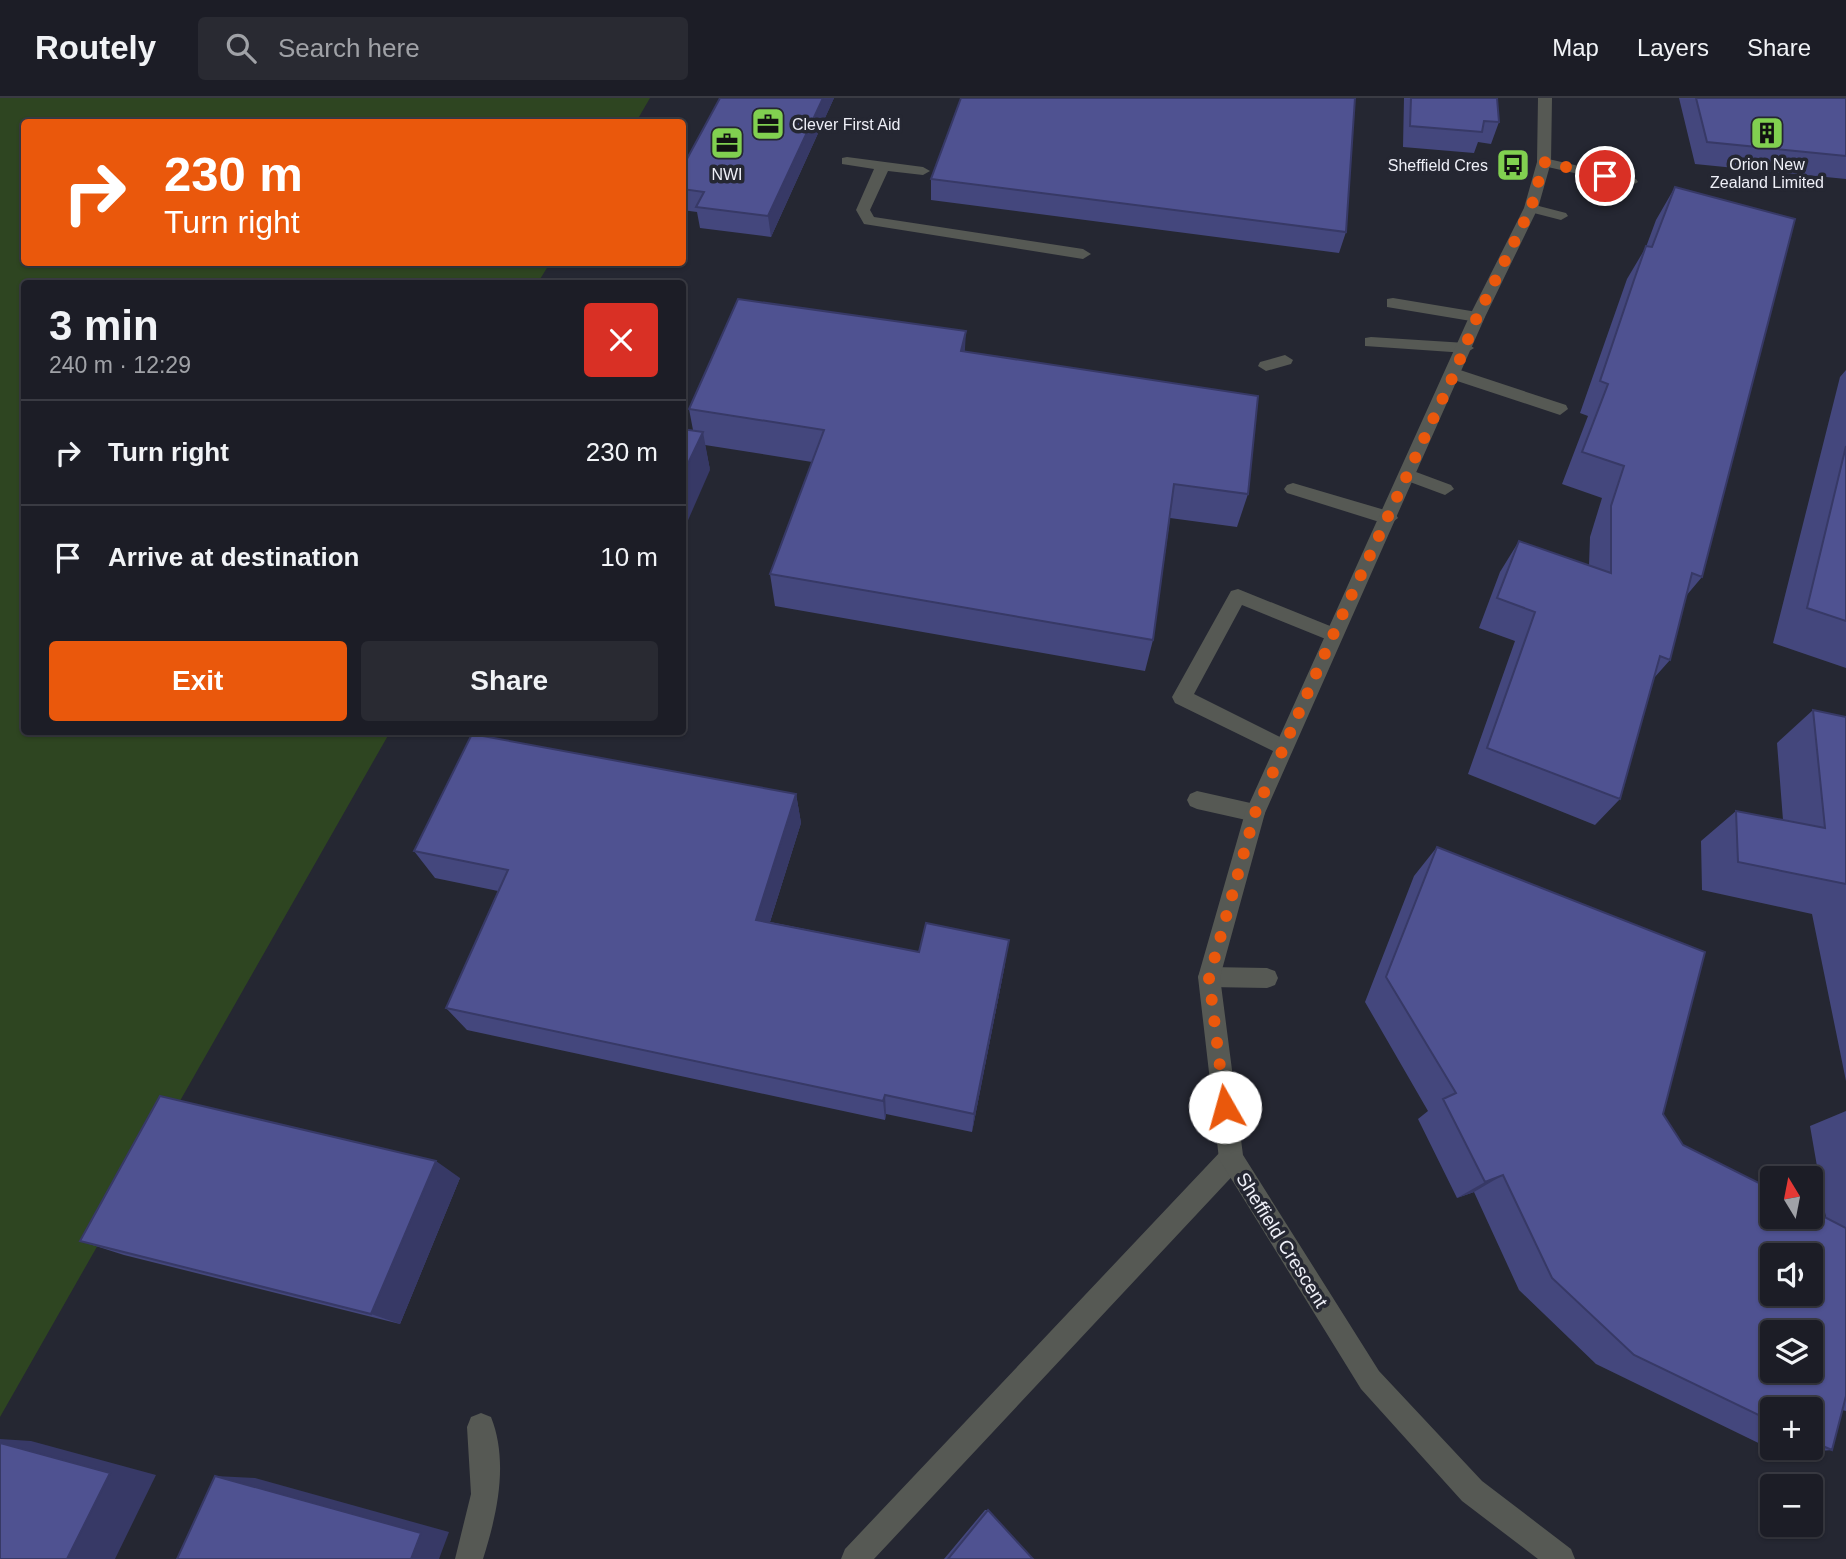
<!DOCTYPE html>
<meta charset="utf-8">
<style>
:root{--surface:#1c1d26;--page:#292a32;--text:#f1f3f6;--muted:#a0a2a7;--line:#3a3b43;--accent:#ea580c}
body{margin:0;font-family:Helvetica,sans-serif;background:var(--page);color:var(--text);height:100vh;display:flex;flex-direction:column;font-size:26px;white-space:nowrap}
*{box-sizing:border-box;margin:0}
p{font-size:23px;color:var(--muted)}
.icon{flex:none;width:38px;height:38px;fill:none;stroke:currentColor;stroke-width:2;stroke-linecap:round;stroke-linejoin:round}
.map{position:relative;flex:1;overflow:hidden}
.details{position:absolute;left:21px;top:182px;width:665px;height:455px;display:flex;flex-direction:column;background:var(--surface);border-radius:7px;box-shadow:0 2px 5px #0004,0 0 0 2px var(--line)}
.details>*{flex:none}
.hud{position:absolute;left:21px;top:21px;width:665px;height:147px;border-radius:7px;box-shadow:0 2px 5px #0004,0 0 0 2px var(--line);background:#ea580c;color:#fff;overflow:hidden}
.needle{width:46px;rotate:350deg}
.controls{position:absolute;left:1760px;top:1068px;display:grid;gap:14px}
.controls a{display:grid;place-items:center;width:63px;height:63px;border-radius:7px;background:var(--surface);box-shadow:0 2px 5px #0004,0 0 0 2px var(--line);font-size:35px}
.pin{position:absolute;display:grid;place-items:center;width:60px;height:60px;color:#fff;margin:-30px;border:4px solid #fff;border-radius:50%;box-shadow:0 2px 7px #0007}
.me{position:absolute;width:77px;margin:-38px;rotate:353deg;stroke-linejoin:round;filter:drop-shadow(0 0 5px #0008)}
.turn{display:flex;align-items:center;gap:24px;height:147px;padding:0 28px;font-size:32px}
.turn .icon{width:91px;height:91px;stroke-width:2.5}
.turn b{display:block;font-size:49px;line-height:60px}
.round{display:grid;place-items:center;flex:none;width:74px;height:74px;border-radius:7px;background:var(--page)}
.overview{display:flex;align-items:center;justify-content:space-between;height:119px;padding:0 28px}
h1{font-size:42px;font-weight:700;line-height:52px}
.button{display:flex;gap:14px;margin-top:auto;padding:14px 28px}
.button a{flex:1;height:80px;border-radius:7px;background:var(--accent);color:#fff;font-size:28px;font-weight:700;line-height:80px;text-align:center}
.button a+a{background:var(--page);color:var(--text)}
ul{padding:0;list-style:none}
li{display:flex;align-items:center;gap:21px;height:105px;padding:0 28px;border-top:2px solid var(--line)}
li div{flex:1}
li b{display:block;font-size:26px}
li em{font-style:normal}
header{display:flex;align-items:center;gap:42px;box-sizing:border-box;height:98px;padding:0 35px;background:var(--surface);border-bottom:2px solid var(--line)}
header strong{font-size:33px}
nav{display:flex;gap:38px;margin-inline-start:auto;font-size:24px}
.search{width:490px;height:63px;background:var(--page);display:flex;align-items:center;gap:18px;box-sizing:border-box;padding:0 24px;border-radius:7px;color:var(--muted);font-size:26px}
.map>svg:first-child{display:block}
.green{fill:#2e4521}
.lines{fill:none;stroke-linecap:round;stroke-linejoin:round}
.service{fill:#565954;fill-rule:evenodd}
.minor{fill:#565954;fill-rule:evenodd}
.wall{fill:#44477d;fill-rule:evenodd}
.shaded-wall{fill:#373966}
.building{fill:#4f5291;stroke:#373966;stroke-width:2;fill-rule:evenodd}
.route{stroke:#ea580c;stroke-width:12;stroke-dasharray:0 21.6}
.labels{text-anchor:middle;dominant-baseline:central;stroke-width:7;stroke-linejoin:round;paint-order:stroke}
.far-poi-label{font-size:16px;fill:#eeeff7;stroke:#252732}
.street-label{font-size:19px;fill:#eeeff7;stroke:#252732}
</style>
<header>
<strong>Routely</strong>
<div class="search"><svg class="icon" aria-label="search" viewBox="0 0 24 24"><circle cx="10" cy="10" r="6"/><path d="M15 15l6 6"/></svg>Search here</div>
<nav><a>Map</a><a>Layers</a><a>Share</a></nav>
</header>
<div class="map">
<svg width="1846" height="1461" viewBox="0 0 1846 1461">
<rect width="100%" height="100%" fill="#252732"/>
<path class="green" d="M0 0H650L636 24H24V164L550 165 537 186H24V634H390L0 1319Z"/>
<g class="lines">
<path class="service" d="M847 59 923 69 930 73 923 77 888 73 870 112 874 119 1083 151 1091 156 1083 161 864 126 856 112 874 71 842 66V60Z
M1544 60 1636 81 1638 84 1631 88 1539 67V61Z
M1531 106 1566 115 1568 118 1561 122 1526 113 1524 110Z
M1393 200 1477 214 1485 219 1477 224 1387 209V201Z
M1371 239 1466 245 1474 250 1466 255 1365 248V240Z
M1285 257 1293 262 1291 266 1266 273 1258 268 1260 264Z
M1454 270 1566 307 1568 311 1560 317 1448 280V272Z
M1408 371 1451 387 1454 391 1445 397 1402 381 1399 377Z
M1293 385 1395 415 1398 420 1389 427 1287 395 1284 391 1287 387Z
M1238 491 1340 532 1343 537 1333 544 1242 507 1194 596 1290 644 1293 650 1290 656 1283 658 1175 605 1172 599 1231 493Z
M1197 693 1255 706 1262 709 1265 715 1262 721 1255 724 1197 711 1190 708 1187 702 1190 696Z
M1209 869 1267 870 1275 873 1278 880 1275 887 1267 890 1209 889 1201 886 1198 879 1201 872Z
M1231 1049 1240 1052 1243 1061 1240 1070 874 1461H841L845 1451 1222 1052Z
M481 1315 491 1319C509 1364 497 1417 483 1461H455L471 1396 467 1329 471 1319Z"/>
<path class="minor" d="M1538 0H1552L1551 64 1538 110 1485 219 1265 715 1220 879 1243 1057 1379 1273 1482 1383 1571 1451 1575 1461H1538L1462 1403 1361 1291 1219 1061 1198 879 1245 715 1469 219 1524 110 1537 64Z"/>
</g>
<path class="wall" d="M738 0H834L771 139 700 130 697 114 682 112V70Z
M1404 0H1497L1499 24 1491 46 1478 44 1474 55 1403 49Z
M1679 0H1846V81L1695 66Z
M931 81 1346 134 1339 155 931 102Z
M1675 89 1702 479 1686 498 1670 562 1654 580 1620 701 1595 727 1468 676 1515 543 1479 530 1500 474 1519 443 1589 467 1590 439 1602 400 1562 386 1588 318 1580 315 1627 181 1646 149 1656 122Z
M965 253 1248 396 1237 429 1170 420 1153 542 1145 573 775 508 770 476 812 364 705 347 710 372 693 332 689 311Z
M1846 272V570L1773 545 1840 279Z
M1813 612 1846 619V983L1812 816 1702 792 1701 743 1736 713 1783 722 1777 645Z
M796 696 801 725 770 824 919 854 1005 866 972 1034 886 1016 885 1022 467 932 446 910 498 793 435 780 414 753Z
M1437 749 1663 1016 1683 1047 1826 1120 1810 1028 1846 1013V1313L1842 1312 1832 1352 1781 1356 1596 1266 1519 1192 1474 1094 1457 1100 1418 1021 1428 1013 1365 904 1414 778ZM1773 1311H1811V1349H1773Z
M460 1080 400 1226 124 1157 80 1143Z
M985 1412H988L1033 1461H944Z"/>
<path class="shaded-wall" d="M823 0H834L771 139 768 118Z
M966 233 964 268 961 253Z
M703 334 710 372 682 436V378Z
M796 696 801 725 763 846 756 822Z
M1009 842 1005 866 972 1034 974 1016Z
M885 997 886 1016 885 1022 883 1003Z
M436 1063 460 1080 400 1226 371 1216Z
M1503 1077 1474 1094 1457 1100 1485 1084Z
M0 1341 31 1343 156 1377 115 1461H67L0 1345Z
M215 1378 255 1380 449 1434 439 1461H411Z"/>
<path class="building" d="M720 0H823L768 118 696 109 704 94 682 91V70Z
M961 0H1355L1346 134 931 81Z
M1411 0H1497L1499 24 1484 23 1482 34 1410 28Z
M1696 0H1846V58L1707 44Z
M1675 89 1795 121 1702 479 1692 475 1670 562 1660 558 1620 701 1487 650 1535 514 1497 500 1519 443 1611 475V408L1624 368 1582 354 1608 286 1600 283 1634 182 1646 148 1652 149Z
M738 201 966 233 961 253 1258 298 1248 396 1174 386 1153 542 770 476 824 332 689 311Z
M682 331 703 334 682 378Z
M1846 348V523L1807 510Z
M1813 612 1846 619V786L1738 764 1736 713 1825 730Z
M472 636 796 696 756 822 919 854 926 825 1009 842 974 1016 885 997 883 1003 446 910 508 772 414 753Z
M1437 749 1705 854 1663 1016 1683 1047 1773 1092V1118H1811V1112L1846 1130V1298L1832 1352 1811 1343V1311H1773V1324L1634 1257 1552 1180 1503 1077 1485 1084 1443 1001 1456 995 1386 879ZM1773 1157H1811V1195H1773ZM1773 1234H1811V1272H1773Z
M160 998 436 1063 371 1216 80 1143Z
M0 1345 110 1375 67 1461H0Z
M215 1378 421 1435 411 1461H177Z
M988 1412 1033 1461H948Z"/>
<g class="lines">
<path class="route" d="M1225 1009 1209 880 1255 715 1333 537 1454 276 1477 219 1531 110 1544 64 1605 78"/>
</g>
<defs>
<symbol id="office-square" viewBox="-11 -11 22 22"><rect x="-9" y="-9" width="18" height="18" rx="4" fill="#81d050" stroke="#252732"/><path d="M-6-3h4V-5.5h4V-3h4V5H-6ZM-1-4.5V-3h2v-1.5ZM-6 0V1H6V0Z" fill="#111"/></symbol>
<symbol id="building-square" viewBox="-11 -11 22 22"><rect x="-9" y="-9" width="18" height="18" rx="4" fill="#81d050" stroke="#252732"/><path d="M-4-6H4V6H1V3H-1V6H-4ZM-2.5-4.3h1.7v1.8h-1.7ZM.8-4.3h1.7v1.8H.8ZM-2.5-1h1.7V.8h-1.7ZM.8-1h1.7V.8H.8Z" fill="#111"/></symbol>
<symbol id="bus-square" viewBox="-11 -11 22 22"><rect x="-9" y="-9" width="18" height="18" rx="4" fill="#81d050" stroke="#252732"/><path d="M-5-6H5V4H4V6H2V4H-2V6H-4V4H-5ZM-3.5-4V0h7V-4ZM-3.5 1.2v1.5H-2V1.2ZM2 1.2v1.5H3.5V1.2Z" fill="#111"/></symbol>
</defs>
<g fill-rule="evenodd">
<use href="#office-square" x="749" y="7" width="38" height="38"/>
<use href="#building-square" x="1748" y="16" width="38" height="38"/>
<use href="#office-square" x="708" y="26" width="38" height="38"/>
<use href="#bus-square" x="1494" y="48" width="38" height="38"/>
</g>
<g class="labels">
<g class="far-poi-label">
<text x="792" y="26" text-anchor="start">Clever First Aid</text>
<text x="1767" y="66">Orion New<tspan x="1767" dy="18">Zealand Limited</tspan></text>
<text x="1488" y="67" text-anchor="end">Sheffield Cres</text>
<text x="727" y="76">NWI</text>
</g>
<g class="street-label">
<text transform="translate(1282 1142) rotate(58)">Sheffield Crescent</text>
</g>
</g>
</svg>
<div class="controls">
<a><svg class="needle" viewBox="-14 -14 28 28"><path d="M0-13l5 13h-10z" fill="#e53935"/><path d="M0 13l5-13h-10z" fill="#a0a2a7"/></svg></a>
<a><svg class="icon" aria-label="sound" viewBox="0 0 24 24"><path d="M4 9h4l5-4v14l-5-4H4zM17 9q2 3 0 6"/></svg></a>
<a><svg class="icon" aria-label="layers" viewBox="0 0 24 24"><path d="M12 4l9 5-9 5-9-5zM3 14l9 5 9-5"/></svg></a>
<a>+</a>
<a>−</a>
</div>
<div class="pin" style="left:1605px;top:78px;background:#d93025"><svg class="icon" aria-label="arrive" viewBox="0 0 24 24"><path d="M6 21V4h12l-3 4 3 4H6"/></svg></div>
<svg class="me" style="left:1225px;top:1009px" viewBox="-20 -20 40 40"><circle r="19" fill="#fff"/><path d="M0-13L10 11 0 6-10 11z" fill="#ea580c"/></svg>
<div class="hud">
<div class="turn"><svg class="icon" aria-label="right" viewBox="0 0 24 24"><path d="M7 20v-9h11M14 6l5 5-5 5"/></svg><div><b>230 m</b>Turn right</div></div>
</div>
<section class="details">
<div class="overview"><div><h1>3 min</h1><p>240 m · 12:29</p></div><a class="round" style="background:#d93025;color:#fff"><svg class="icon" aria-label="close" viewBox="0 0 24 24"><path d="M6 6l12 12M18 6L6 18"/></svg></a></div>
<ul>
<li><svg class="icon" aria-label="right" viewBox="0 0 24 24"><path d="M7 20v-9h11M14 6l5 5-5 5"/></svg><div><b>Turn right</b></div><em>230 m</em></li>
<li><svg class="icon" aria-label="arrive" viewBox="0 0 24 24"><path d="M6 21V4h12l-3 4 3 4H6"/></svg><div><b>Arrive at destination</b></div><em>10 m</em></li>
</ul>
<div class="button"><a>Exit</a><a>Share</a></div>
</section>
</div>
